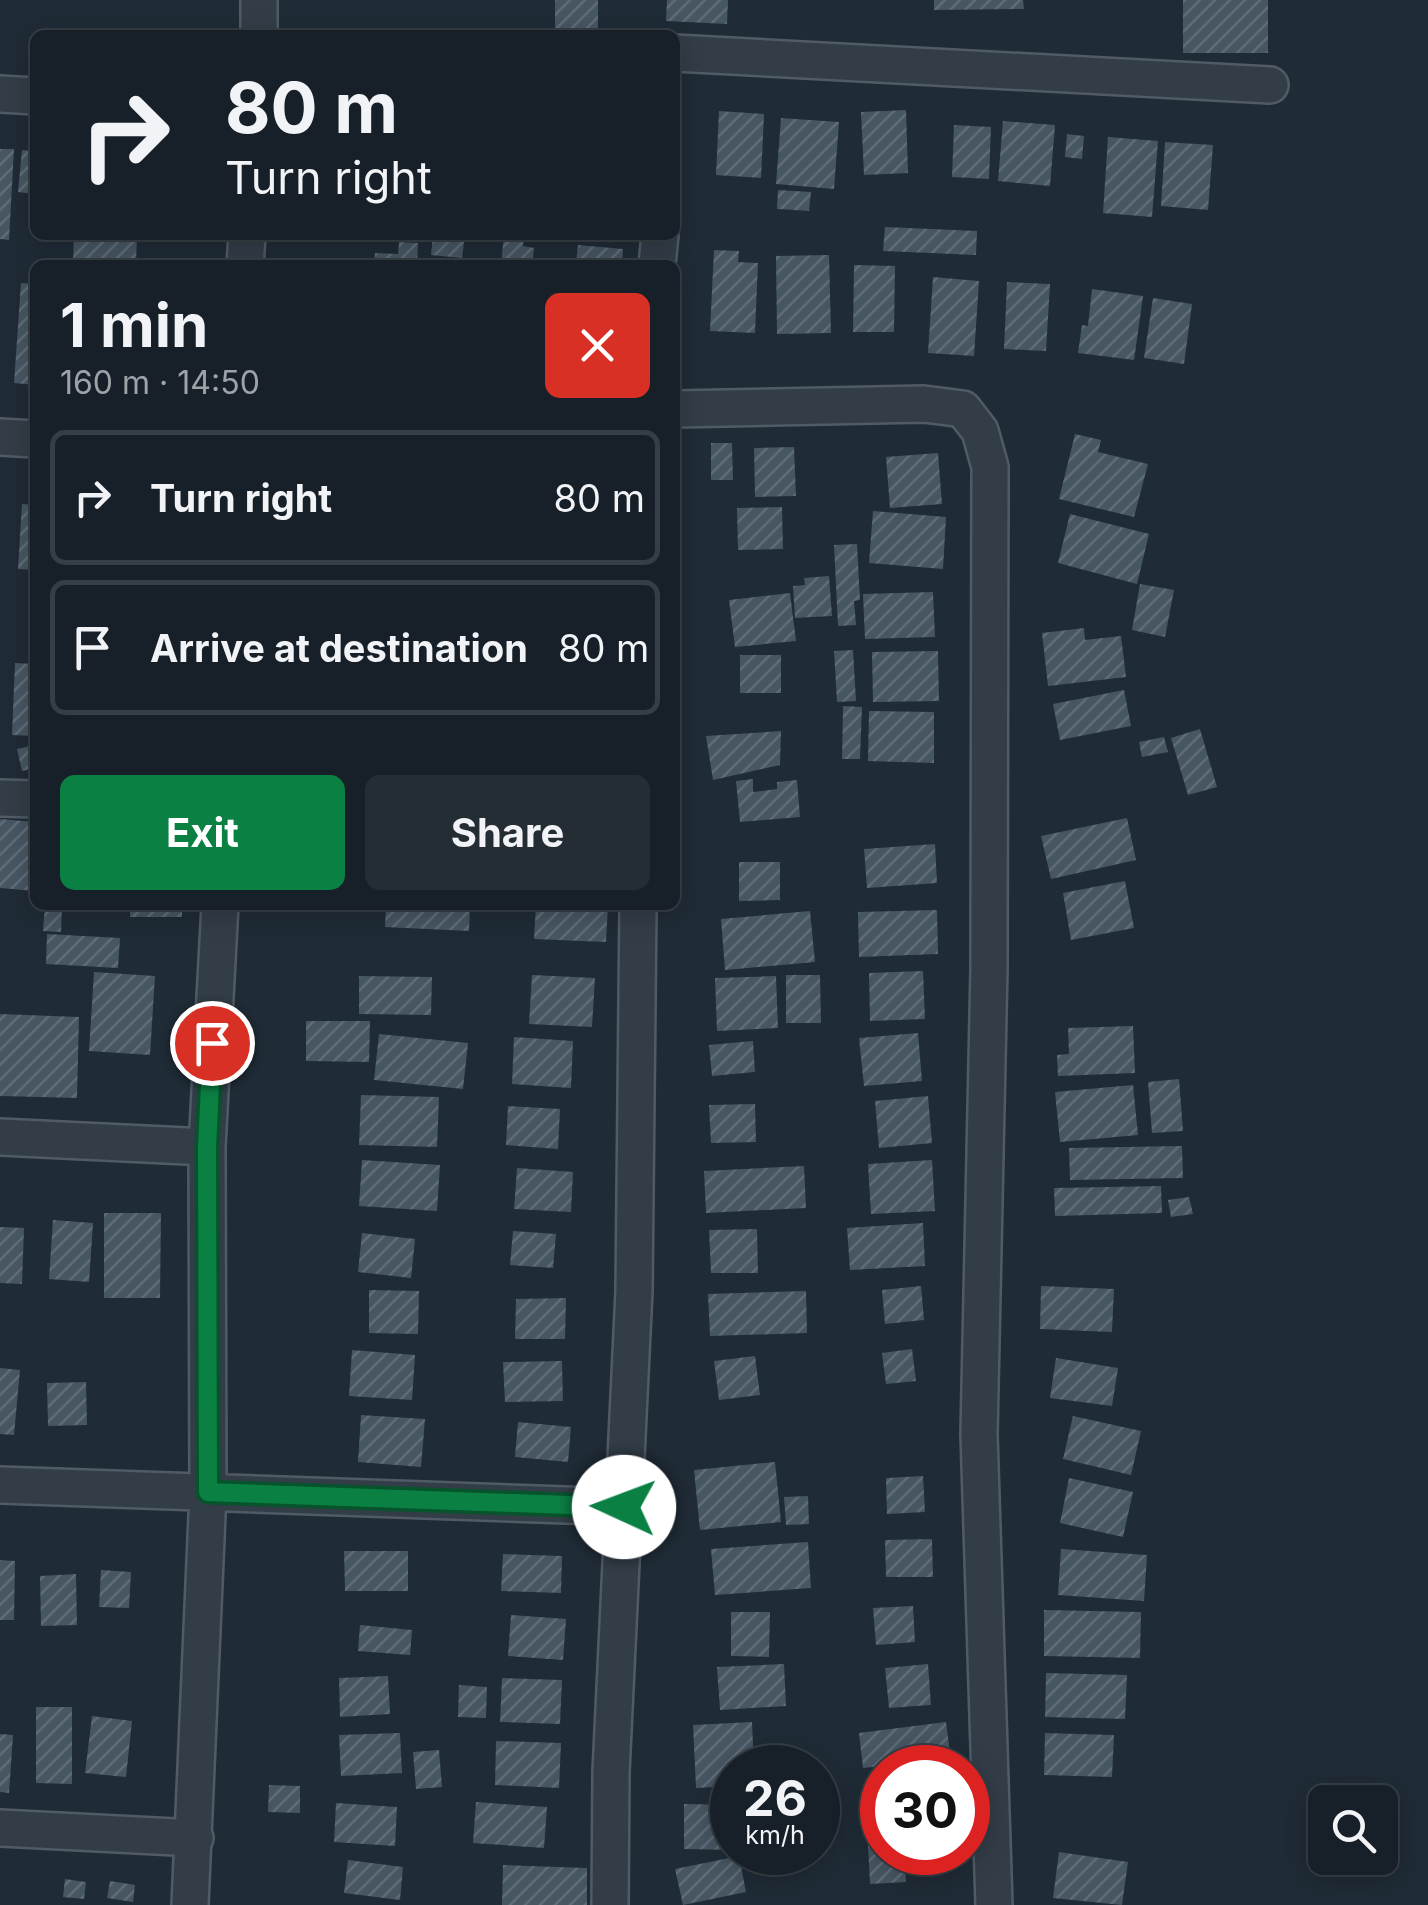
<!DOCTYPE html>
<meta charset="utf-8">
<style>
:root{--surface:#172028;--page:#242d34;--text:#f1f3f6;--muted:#9ea3a8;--line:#363e45;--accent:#0b8043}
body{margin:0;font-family:Inter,sans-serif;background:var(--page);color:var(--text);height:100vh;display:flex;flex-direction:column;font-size:38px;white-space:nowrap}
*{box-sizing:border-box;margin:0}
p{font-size:32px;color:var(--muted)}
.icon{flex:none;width:55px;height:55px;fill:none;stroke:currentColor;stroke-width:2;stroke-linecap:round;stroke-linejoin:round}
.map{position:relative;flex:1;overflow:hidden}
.drawer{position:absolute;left:30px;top:260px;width:650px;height:650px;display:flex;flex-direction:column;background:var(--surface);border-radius:15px;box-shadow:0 5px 25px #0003,0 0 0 2px var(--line)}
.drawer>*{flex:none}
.guide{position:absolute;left:30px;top:30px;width:650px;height:210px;border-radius:15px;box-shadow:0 5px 25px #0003,0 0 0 2px var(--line);background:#172028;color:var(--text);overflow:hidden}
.tools{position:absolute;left:1308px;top:1785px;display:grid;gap:20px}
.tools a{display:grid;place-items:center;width:90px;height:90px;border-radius:15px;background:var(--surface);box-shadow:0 5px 25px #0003,0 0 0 2px var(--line);font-size:50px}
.speed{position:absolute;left:710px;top:1745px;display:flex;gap:20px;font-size:50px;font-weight:700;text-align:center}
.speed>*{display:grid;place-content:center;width:130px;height:130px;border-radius:50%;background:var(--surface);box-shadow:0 5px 25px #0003,0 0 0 2px var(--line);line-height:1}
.speed small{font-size:25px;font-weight:400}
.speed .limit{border:15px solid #d22;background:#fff;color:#111}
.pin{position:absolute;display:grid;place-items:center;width:85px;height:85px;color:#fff;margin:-42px;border:5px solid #fff;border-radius:50%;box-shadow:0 2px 10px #0007}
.me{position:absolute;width:110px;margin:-55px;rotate:272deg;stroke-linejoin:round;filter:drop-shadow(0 0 8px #0008)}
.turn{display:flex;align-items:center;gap:35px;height:210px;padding:0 30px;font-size:45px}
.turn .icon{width:130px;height:130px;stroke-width:2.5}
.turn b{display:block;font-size:70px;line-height:85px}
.round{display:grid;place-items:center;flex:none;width:105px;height:105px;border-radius:15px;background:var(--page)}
.headline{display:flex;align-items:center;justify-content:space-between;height:170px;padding:0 30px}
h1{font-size:60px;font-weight:700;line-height:75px}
.cta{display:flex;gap:20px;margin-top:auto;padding:20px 30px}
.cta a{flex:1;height:115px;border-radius:15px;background:var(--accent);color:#fff;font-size:40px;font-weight:700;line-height:115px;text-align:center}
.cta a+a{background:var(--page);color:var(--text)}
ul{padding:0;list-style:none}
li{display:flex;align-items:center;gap:30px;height:135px;margin:0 20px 15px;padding:0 10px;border:5px solid var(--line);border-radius:15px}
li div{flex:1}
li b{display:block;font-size:38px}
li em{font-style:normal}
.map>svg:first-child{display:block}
.building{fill:url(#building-hatch)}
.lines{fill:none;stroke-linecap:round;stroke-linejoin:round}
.minor-casing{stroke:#505b65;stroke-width:40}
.minor{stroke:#323d47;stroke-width:35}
.route-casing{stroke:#07532c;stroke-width:25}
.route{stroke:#0b8043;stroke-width:18}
</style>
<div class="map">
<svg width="1428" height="1905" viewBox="0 0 1428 1905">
<defs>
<pattern id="building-hatch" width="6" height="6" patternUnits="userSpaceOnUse" patternTransform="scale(2.5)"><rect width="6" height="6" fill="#475663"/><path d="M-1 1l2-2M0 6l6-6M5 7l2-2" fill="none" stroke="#5f6c78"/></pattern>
</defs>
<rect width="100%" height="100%" fill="#1f2b36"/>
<path class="building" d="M555 0H598V35H555Z
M667 0H728L727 24 666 21Z
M934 0H1023L1024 9 934 10Z
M1183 0H1268V53H1183Z
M906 110 908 173 864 175 861 112Z
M719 111 764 114 761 178 716 175Z
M781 118 839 122 834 189 776 184Z
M1003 121 1055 125 1050 186 998 181Z
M954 125 991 127 989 179 952 177Z
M1067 134 1084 136 1082 159 1065 157Z
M1108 137 1158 141 1152 217 1103 213Z
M1165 142 1213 145 1208 210 1161 206Z
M0 149H14L9 240 0 239Z
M22 150 35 151V194L18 192Z
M778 190 811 192 809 211 777 209Z
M885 227 977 231 976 255 883 251Z
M74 235H137L136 264 73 263Z
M433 235H465L462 258 431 255Z
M504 235H524L523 246 534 248 533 258 576 262 578 245 623 249 622 265H501Z
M399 242 418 243 417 265H374L375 253 398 254Z
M714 250 739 251 738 262 758 263 755 333 710 331Z
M829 255 831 333 777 334 776 256Z
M854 265 895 266 894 332H853Z
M933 277 979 281 974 356 928 353Z
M1007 282 1050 284 1046 351 1004 349Z
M21 283 35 284V385L14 383Z
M1092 289 1143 296 1134 360 1078 353 1082 325 1088 326Z
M1153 298 1192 304 1184 364 1144 358Z
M1075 434 1101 440 1098 452 1148 464 1134 517 1059 499Z
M711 443H732L733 480H711Z
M794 447 796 496 755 497 754 448Z
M938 453 942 504 890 508 886 457Z
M22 504 35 505V570L18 569Z
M782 507 783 549 738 550 737 508Z
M873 511 946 517 943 569 869 563Z
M1070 514 1149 534 1137 584 1058 563Z
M857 544 860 600 854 601 856 625 838 626 834 545Z
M829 576 832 616 795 618 793 586 805 585 804 578Z
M1140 584 1174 590 1165 637 1132 630Z
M933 592 935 637 865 639 863 594Z
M790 593 796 641 735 647 729 600Z
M1084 628 1085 640 1121 636 1126 677 1048 686 1042 633Z
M853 650 856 701 837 702 834 651Z
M938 651 939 701 873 702 872 652Z
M740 655H781V693H740Z
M15 663 35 664V736L12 735Z
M1124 690 1131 726 1060 740 1053 704Z
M843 706 862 707 860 759H842Z
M869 711 934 712V763L868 761Z
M1200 729 1217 787 1188 795 1171 738Z
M781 731 780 765 713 780 706 736Z
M1164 737 1168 752 1142 757 1139 742Z
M35 745V768L22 771 17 749Z
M753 779V792L777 789V782L797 780 800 817 740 822 736 781Z
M1127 818 1136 860 1051 879 1041 836Z
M0 819 35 822V891L0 888Z
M935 844 937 883 867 888 864 849Z
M739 862H780V900L739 901Z
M1125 881 1134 928 1071 940 1063 893Z
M45 905H62L61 932 43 931Z
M130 905H182V917H130Z
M386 905H470L469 931 385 927Z
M536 905H608L606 942 534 939Z
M937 910 938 954 859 957 858 912Z
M810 911 815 962 725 970 721 919Z
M47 934 120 938 118 968 46 964Z
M923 971 925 1019 870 1021 869 973Z
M94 972 155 976 150 1055 89 1051Z
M532 975 595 978 592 1027 529 1024Z
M786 975H820L821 1023H786Z
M359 976 432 977 431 1015 359 1014Z
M776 976 778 1028 717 1031 715 978Z
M0 1014 79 1017 77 1098 0 1096Z
M306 1021H370L369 1062 306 1061Z
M1133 1026 1135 1073 1058 1076 1057 1055 1069 1054 1068 1028Z
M918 1033 922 1081 864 1086 859 1038Z
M379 1034 468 1043 463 1089 374 1080Z
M514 1037 573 1041 571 1088 512 1084Z
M753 1041 755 1072 712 1076 709 1045Z
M1179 1079 1183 1131 1152 1133 1148 1082Z
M1133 1085 1138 1135 1060 1142 1055 1092Z
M361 1095 439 1097 437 1147 359 1145Z
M928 1096 932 1143 879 1148 875 1101Z
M755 1104 756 1142 711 1143 709 1105Z
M508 1106 560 1109 558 1149 506 1145Z
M1182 1146 1183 1178 1070 1180 1069 1148Z
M362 1160 440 1165 437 1211 359 1206Z
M932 1160 935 1211 871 1214 868 1164Z
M804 1166 806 1208 706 1213 704 1171Z
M517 1168 573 1172 571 1212 514 1209Z
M1161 1186 1162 1213 1055 1216 1054 1188Z
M1189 1197 1193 1214 1171 1217 1168 1200Z
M104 1213H161L160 1298H104Z
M53 1220 93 1223 89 1282 49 1279Z
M923 1223 925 1266 850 1270 847 1228Z
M0 1227 24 1228 22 1284 0 1283Z
M757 1229 758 1273H711L709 1230Z
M513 1231 556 1234 553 1268 510 1265Z
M362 1233 415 1239 411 1278 358 1272Z
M921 1286 924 1320 885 1324 882 1290Z
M1041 1286 1114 1289 1112 1332 1040 1329Z
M369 1290 419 1291 418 1334 369 1333Z
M806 1291 807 1333 710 1336 708 1294Z
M566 1298 565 1339H515L516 1299Z
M912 1349 916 1381 886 1384 882 1353Z
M352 1350 415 1355 412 1400 349 1396Z
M755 1356 760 1395 719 1400 714 1361Z
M1056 1358 1118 1368 1112 1406 1050 1398Z
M562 1361 563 1401 505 1402 503 1362Z
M0 1368 20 1370 14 1435 0 1434Z
M86 1382 87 1425 48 1426 47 1383Z
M361 1415 425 1419 421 1467 358 1462Z
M1073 1416 1141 1431 1131 1475 1063 1459Z
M518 1422 571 1427 568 1462 515 1457Z
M775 1462 781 1522 700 1530 694 1470Z
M923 1476 925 1512 887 1514 886 1478Z
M1069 1478 1133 1492 1123 1537 1060 1523Z
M808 1496 809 1524 786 1525 784 1497Z
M932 1539 933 1577H886L885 1540Z
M808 1542 811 1588 715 1595 711 1549Z
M1061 1549 1147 1555 1144 1601 1058 1595Z
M344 1551H408V1591H345Z
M503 1554 562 1556 561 1593 501 1591Z
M0 1560 15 1561 14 1620H0Z
M101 1570 131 1572 129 1608 99 1607Z
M76 1574 77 1625 41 1626 40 1576Z
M913 1606 915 1642 876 1645 873 1608Z
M1044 1610 1141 1612 1140 1658 1044 1656Z
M731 1612H770L769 1657 731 1656Z
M511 1615 566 1619 563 1660 508 1656Z
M360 1625 412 1630 410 1655 358 1651Z
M784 1664 786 1706 720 1710 717 1667Z
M928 1664 931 1705 889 1708 885 1668Z
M1046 1673 1127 1675 1125 1719 1045 1717Z
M388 1676 390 1714 340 1717 339 1678Z
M502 1678 562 1680 560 1724 500 1722Z
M459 1685 487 1687 486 1718 458 1717Z
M36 1707H72V1784L36 1783Z
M92 1716 132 1721 126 1777 85 1773Z
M752 1722 754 1768H732V1786L696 1788 693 1725Z
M946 1722 952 1768H900V1764L863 1768 859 1733Z
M400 1733 402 1773 341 1776 339 1735Z
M1045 1733 1114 1735 1112 1777 1044 1775Z
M0 1734 13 1735 9 1793 0 1792Z
M496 1741 561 1743 559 1788 495 1785Z
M439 1750 442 1787 416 1789 413 1752Z
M269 1785 300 1786V1813L268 1812Z
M476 1802 547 1807 544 1848 473 1843Z
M336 1803 397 1807 395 1846 334 1842Z
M684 1804 732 1805V1850L684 1849Z
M882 1825V1852H904L906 1882 870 1884 867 1826Z
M1059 1852 1128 1862 1122 1905 1053 1898Z
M739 1856 746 1892 683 1905 675 1869Z
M348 1860 403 1867 400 1900 344 1893Z
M503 1865 587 1868V1905H502Z
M65 1879 86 1882 84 1899 63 1897Z
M110 1881 135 1885 133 1902 107 1898Z"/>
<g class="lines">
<defs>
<path id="minor" d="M259 35V0
M675 53 1270 85
M0 94 35 96
M245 265 247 235
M657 265 660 235
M675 409 924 404 963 409 980 431 990 467 989 968 979 1434 994 1905
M0 437 35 439
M0 798 35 799
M0 1137 207 1147
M0 1485 624 1507
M0 1828 195 1838
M190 1905 208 1492 207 1147 220 905
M610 1905 611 1772 634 1291 638 905"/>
</defs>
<use href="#minor" class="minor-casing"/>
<use href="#minor" class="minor"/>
</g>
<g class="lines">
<defs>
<path id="route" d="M212 1043 207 1147 208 1492 624 1507"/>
</defs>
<use href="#route" class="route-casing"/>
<use href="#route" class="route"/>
</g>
</svg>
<div class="tools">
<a><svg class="icon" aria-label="search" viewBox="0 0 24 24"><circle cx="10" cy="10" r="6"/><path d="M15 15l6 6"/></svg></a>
</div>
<div class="speed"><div>26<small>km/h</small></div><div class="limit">30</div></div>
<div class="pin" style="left:212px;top:1043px;background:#d93025"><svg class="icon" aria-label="arrive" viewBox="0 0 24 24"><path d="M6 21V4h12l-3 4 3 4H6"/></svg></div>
<svg class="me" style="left:624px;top:1507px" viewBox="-20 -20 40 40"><circle r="19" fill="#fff"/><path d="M0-13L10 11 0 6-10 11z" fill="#0b8043"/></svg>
<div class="guide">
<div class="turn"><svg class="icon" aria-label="right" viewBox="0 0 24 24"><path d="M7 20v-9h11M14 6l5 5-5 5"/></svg><div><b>80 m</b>Turn right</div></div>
</div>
<section class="drawer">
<div class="headline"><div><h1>1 min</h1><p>160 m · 14:50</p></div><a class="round" style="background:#d93025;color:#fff"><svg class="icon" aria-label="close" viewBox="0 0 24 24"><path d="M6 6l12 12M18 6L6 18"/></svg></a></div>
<ul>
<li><svg class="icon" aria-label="right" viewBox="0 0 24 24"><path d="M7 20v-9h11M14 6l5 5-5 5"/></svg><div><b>Turn right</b></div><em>80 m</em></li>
<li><svg class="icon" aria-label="arrive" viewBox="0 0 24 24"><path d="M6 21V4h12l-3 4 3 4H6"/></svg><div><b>Arrive at destination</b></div><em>80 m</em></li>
</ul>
<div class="cta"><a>Exit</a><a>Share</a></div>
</section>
</div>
